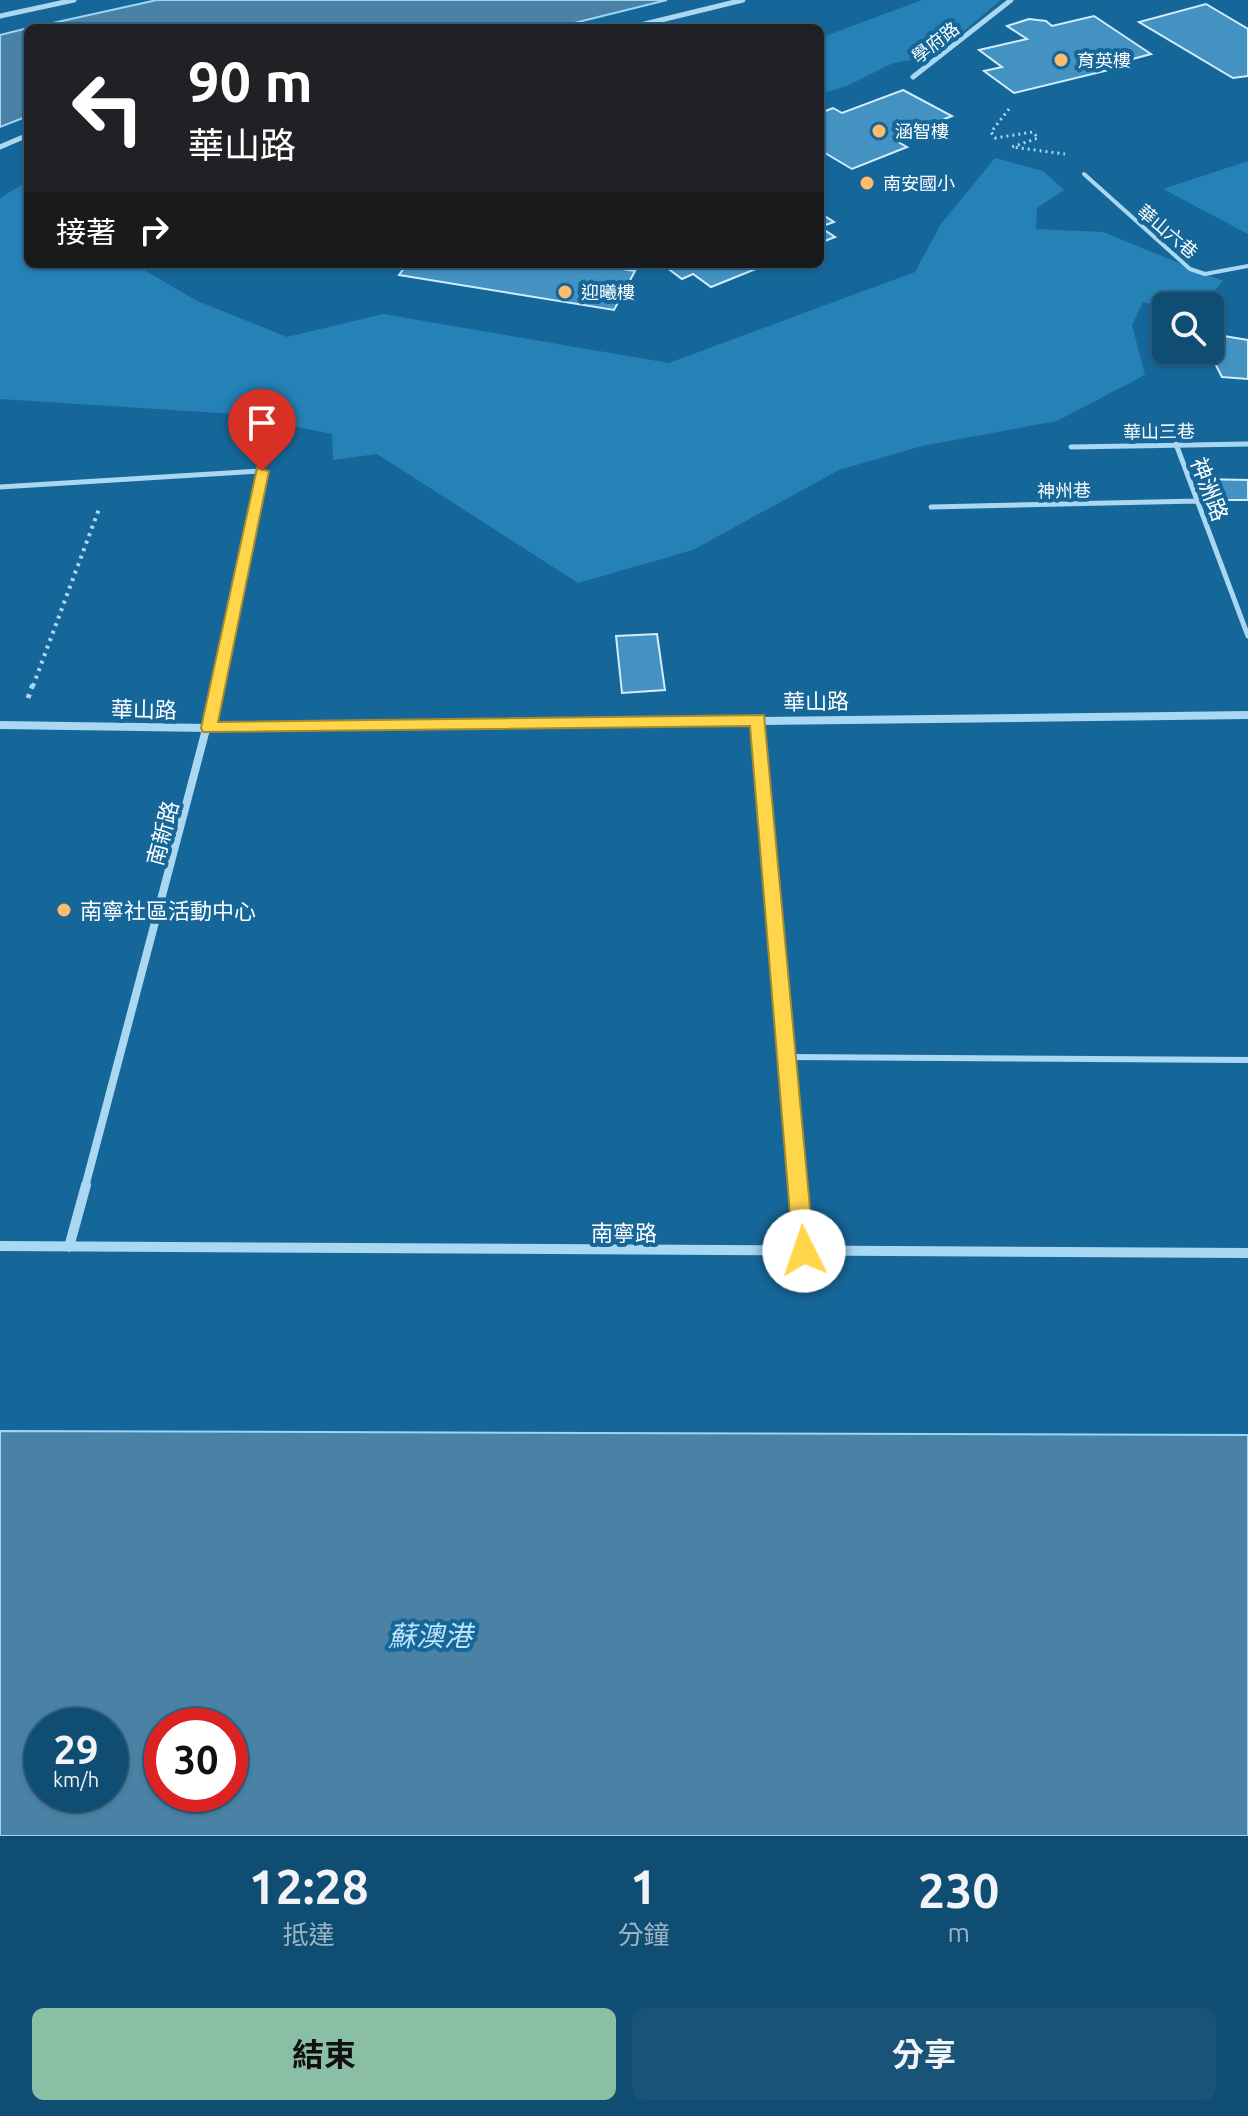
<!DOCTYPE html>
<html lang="zh-TW">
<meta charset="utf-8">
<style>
:root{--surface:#104d73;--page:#195478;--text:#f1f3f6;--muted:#9cb4c4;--line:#306485;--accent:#8abfa5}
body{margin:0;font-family:Ubuntu,"Noto Sans TC",sans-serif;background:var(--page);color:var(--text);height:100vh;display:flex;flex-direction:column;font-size:30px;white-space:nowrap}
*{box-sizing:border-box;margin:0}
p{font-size:26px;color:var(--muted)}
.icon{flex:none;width:44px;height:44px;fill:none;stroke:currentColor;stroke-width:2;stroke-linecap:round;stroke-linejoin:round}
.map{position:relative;height:1836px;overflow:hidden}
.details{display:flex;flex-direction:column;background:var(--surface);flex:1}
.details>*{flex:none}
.hud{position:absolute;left:24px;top:24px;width:800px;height:244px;border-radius:12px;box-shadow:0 2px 6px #0004,0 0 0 2px var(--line);background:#202124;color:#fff;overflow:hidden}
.buttons{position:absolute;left:1152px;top:292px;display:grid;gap:16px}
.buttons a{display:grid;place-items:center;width:72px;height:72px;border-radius:12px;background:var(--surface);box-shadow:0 2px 6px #0004,0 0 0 2px var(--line);font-size:40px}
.speed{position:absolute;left:24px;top:1708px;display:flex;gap:16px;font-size:40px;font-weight:700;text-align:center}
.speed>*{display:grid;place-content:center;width:104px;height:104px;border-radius:50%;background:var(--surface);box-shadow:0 2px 6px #0004,0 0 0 2px var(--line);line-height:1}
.speed small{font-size:20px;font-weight:400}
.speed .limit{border:12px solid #d22;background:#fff;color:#111}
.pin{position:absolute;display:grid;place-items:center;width:68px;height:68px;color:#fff;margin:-82px -34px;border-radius:50% 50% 50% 0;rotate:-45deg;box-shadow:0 0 8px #0007}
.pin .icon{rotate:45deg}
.me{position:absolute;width:88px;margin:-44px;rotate:356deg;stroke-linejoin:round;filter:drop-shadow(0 0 6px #0008)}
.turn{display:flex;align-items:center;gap:28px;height:168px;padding:0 32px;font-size:36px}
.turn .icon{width:104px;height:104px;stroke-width:2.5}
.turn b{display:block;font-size:56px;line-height:68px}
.then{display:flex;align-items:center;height:76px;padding:0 32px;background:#0003;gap:16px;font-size:30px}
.eta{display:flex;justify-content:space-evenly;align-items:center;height:136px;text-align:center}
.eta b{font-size:48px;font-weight:700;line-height:56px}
.button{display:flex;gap:16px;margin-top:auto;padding:16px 32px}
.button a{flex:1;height:92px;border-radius:12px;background:var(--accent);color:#111;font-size:32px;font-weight:700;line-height:92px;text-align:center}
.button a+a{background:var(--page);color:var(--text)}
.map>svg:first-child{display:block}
.green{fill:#2581b6}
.water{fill:#4a82a5;stroke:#9cd5f5;stroke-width:2;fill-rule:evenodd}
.building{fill:#4392c2;stroke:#d2edfc;stroke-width:2}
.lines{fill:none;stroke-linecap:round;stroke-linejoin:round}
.path-far2{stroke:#aad7f2;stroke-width:3;stroke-dasharray:2 4;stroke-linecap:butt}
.path-far1{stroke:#aad7f2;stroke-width:4;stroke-dasharray:3 5;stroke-linecap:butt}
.path{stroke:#aad7f2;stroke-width:5;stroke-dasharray:4 6;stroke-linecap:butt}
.service-far2{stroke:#aad7f2;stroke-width:4}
.service-far1{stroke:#aad7f2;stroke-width:5}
.service{stroke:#aad7f2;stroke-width:6}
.minor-far3{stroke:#aad7f2;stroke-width:5}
.minor-far2{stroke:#aad7f2;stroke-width:6}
.minor-far1{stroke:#aad7f2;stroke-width:8}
.minor{stroke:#aad7f2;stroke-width:10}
.route{fill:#ffd54a;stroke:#a68a30;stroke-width:2}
.poi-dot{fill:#ffba6b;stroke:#166799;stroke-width:3}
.labels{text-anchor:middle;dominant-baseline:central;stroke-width:8;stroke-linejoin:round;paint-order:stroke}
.far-street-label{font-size:18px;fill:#fff;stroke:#166799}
.far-poi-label{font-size:18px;fill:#fff;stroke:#166799;text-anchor:start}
.street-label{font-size:22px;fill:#fff;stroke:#166799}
.poi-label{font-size:22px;fill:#fff;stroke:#166799;text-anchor:start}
.near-water-label{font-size:28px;font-style:italic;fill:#bde3fa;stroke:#166799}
</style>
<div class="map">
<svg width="1248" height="1836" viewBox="0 0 1248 1836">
<rect width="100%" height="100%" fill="#166799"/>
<path class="green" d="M922 0H1001L934 56 893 63 847 86 820 94V38Z
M995 158 1043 171 1064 190 1037 208 1036 229 1103 232 1223 281 1201 306 1166 308 1143 302 1132 325 1145 375 1057 421 922 446 839 470 693 550 578 583 377 454 333 460 332 434 235 414 0 399V198L28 181V264H134L197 301 287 337 383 314 669 363 915 272 941 224Z
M1248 161V234L1163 189Z"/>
<path class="water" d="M157 0H667L554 28H30Z
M28 28V116L0 127V35Z
M0 1431 1248 1435V1836H0ZM42 1726H110V1794H42ZM162 1726H230V1794H162Z"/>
<path class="building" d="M1206 4 1248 29V76L1233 78 1139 22Z
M1094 16 1151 54 1099 68 1105 71 1014 93 984 71 1002 67 979 50 1027 39 1007 26 1029 19 1046 21 1052 26Z
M903 90 952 116 939 121 949 127 913 141 903 135 893 139 907 147 852 169 820 150V113L833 108 842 113Z
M820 213 834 222 820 227 835 237 820 243Z
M407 264H591L635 271 614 310 399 275Z
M662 264H768L711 287 693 274 682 279Z
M1224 336 1248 340V379L1222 377 1208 350Z
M1200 479 1248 480V500H1208Z
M657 634 665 690 622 693 616 636Z"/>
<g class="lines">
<path class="path-far2" d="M1009 109 991 132 995 138 1033 132 1038 138 1012 147 1065 154"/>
<path class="path-far1" d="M33 686 99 509"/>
<path class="path" d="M28 698 33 684"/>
<path class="service-far2" d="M1084 174 1190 269 1205 274 1248 266"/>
<path class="service-far1" d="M1176 444 1248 636
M1071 447 1248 444
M0 487 262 471
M931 507 1198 501"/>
<path class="service" d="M789 1057 1248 1060"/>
<path class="minor-far3" d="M0 16 74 0
M628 28 743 0
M913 77 1011 0
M0 147 28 135"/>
<path class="minor-far2" d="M218 686 262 471"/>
<path class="minor-far1" d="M758 720 798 1187
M0 725 209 728 1248 715
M85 1187 218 684"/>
<path class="minor" d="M798 1185 804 1251
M0 1246 1248 1253
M69 1247 86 1185"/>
</g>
<path class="route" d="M257 468 269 471 218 722 764 715 814 1251 811 1258 804 1261 796 1258 793 1251 750 726 203 732 201 728Z"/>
<g class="poi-dot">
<circle cx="1061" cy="60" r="8"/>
<circle cx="879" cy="131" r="8"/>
<circle cx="867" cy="183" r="8"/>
<circle cx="565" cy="292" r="8"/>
<circle cx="64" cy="910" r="8"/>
</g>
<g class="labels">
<g class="far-street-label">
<text transform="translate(935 42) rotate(-38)">學府路</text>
<text transform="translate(1168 231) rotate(40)">華山六巷</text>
<text transform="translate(1159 431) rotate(-1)">華山三巷</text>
<text transform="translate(1064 490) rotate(-1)">神州巷</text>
</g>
<g class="far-poi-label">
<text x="1077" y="60">育英樓</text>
<text x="895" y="131">涵智樓</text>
<text x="883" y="183">南安國小</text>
<text x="581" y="292">迎曦樓</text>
</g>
<g class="street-label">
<text transform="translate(1210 489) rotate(69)">神洲路</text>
<text transform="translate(816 701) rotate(-1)">華山路</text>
<text transform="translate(144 709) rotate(1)">華山路</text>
<text transform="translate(162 833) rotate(-75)">南新路</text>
<text x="624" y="1232">南寧路</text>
</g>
<g class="poi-label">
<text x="80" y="910">南寧社區活動中心</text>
</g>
<g class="near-water-label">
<text x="430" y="1635">蘇澳港</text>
</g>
</g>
</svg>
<div class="buttons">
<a><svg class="icon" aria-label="search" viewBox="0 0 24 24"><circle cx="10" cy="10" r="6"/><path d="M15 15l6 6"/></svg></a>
</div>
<div class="speed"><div>29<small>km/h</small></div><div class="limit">30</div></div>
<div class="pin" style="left:262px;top:471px;background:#d93025"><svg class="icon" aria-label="arrive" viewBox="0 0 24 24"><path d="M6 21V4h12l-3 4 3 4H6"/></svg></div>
<svg class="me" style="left:804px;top:1251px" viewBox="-20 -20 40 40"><circle r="19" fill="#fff"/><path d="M0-13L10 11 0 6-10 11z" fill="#ffd54a"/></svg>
<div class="hud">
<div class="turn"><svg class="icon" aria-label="left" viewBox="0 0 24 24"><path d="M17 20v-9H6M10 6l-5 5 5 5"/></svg><div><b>90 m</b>華山路</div></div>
<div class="then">接著<svg class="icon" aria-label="right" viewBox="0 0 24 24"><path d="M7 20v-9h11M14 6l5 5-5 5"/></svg></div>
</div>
</div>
<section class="details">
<div class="eta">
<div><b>12:28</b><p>抵達</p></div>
<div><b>1</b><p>分鐘</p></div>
<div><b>230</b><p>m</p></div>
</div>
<div class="button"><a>結束</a><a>分享</a></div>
</section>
